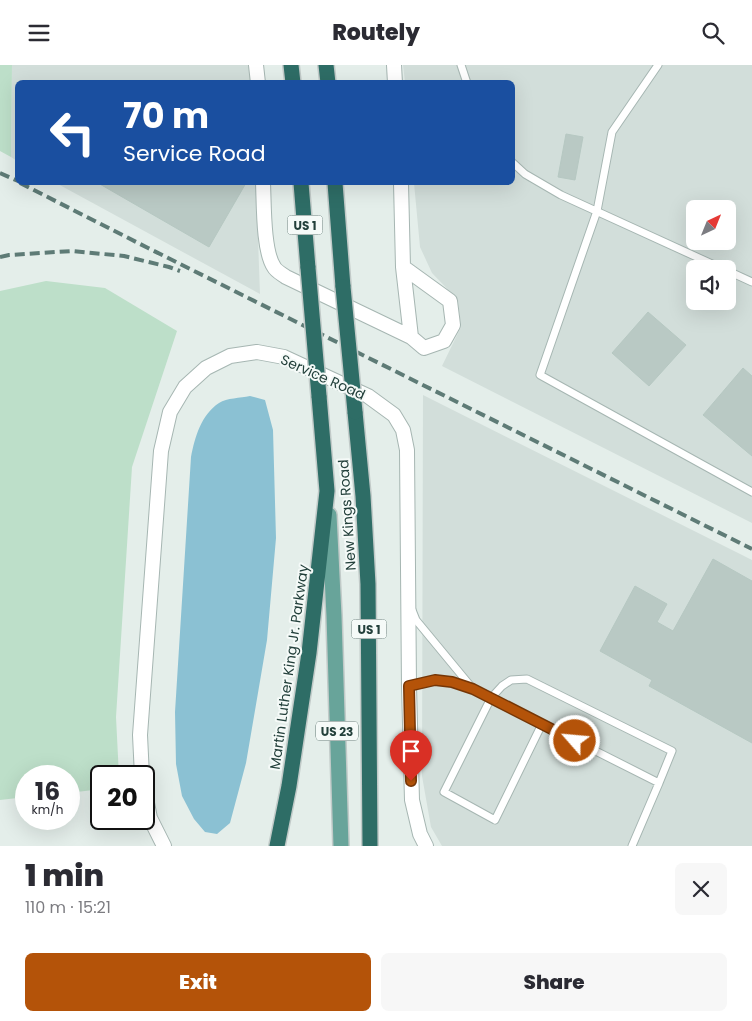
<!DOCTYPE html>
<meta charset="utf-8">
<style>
:root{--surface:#fff;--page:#f7f7f7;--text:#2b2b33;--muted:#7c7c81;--accent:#b45309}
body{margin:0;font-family:Poppins,sans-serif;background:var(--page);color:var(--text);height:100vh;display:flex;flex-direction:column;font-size:19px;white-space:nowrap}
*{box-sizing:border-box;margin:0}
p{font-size:16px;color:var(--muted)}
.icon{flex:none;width:28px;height:28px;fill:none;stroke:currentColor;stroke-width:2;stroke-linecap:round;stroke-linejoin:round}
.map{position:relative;height:781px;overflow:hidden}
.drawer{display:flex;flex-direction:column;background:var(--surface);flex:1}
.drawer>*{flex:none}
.guide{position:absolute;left:15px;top:15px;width:500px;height:105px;border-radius:8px;box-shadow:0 5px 20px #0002;background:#1a4fa0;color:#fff;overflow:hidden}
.needle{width:32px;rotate:43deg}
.controls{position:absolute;left:686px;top:135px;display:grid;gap:10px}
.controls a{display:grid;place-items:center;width:50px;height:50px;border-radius:8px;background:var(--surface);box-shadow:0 5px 20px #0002;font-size:25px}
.speed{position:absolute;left:15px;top:700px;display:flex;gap:10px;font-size:25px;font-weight:700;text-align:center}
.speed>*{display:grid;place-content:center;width:65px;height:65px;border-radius:50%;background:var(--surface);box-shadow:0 5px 20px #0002;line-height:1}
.speed small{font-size:12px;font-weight:400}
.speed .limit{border:2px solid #111;border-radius:8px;background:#fff;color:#111}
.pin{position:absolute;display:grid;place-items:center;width:42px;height:42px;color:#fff;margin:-51px -21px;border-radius:50% 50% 50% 0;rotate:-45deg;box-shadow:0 0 5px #0007}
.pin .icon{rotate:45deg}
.me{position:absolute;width:55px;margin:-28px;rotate:297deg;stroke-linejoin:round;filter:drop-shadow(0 0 4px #0008)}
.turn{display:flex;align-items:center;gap:18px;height:105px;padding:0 25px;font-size:22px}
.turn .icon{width:65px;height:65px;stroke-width:2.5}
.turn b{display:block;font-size:35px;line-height:42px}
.round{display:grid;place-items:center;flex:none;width:52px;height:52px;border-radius:8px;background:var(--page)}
.overview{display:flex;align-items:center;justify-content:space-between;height:85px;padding:0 25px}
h1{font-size:30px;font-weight:800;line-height:38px}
.button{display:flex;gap:10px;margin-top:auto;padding:10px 25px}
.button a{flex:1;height:58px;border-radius:8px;background:var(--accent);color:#fff;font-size:20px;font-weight:800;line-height:58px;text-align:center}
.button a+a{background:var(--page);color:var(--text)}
header{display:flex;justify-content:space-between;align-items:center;height:65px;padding:0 25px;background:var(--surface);font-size:22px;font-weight:800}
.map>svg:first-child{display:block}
.built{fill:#d2deda;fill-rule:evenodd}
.green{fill:#bddfc9}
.water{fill:#8bc1d3}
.building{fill:#b9c9c4;stroke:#b6c8c2}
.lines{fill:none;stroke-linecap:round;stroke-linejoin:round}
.lane-casing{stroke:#a6b6b2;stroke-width:9}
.street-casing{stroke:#a6b6b2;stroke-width:16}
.primary-casing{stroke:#c1cac8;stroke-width:18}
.highway-casing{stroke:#c1cac8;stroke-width:18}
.lane{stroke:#fff;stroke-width:7}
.street{stroke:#fff;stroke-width:14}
.primary{stroke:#68a49a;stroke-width:15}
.highway{stroke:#2e6d66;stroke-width:15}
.rail{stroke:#5e7b76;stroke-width:4;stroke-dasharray:10 5;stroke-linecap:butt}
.highway-bridge-casing{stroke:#c1cac8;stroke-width:18;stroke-linecap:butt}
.highway-bridge{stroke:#2e6d66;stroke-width:15}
.route-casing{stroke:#753606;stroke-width:12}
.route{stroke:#b45309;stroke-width:9}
.labels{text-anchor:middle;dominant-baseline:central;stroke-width:4;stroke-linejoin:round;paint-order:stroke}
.shield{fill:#f5faf8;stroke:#627874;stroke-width:1}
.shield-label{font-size:12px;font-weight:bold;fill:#23403b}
.street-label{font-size:14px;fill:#23403b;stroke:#f5faf8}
</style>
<header><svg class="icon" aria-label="menu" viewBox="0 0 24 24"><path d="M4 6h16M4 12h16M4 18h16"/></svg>Routely<svg class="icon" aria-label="search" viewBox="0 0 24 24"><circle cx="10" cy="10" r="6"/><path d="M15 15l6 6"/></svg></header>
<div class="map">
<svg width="752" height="781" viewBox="0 0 752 781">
<rect width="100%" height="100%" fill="#e4eeea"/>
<path class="built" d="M12 0H251L253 17 18 18 17 96 11 92Z
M403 0H752V458L442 301 461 262 458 235 432 208 420 182 414 118H512V18L405 17ZM695 144H728V176H695ZM695 204H728V236H695Z
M56 118H256L260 229Z
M423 330 752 495V781H442L431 762 422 711Z"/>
<path class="green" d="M0 0H12L11 92 0 86Z
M46 216 105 223 177 266 132 402 116 652 119 711H101V724L69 728V711H26V732L0 735V226Z"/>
<path class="water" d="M250 331 265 335 273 365 276 473 267 575 246 698 230 758 217 769 205 767 194 754 182 731 176 699 175 647 191 392C195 372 201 350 219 338 227 333 240 333 250 331Z"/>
<path class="building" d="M566 69 583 72 575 115 558 112Z
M98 118H246L209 182Z
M648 247 686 280 649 321 612 288Z
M743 303 752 311V391L703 350Z
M713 494 752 516V678L649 621 652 615 600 586 635 521 667 539 657 557 673 566Z"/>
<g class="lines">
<defs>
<path id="lane" d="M461 0 467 18
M658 0 612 67 597 146 540 310 752 427
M512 97 525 109 561 130 723 204
M728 206 752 217
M412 545 416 555 473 624
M409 621 435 615 452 617 473 624 659 718 632 781
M542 659 495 755 444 727 491 633 502 621 511 615 527 614 672 686 659 718"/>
<path id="street" d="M256 0 258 18
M394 0 395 18
M263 118C264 138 263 186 274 202 276 206 282 209 286 212L411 272 424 283 444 276 453 260 450 236 403 202
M401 118 403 202 411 272
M142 711 140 670 161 386 170 347 185 322 206 303 230 291 257 287 284 292 368 331 394 350 403 365 407 385 409 621 412 735 420 769 426 781
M144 723 150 753 164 781"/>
<path id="primary" d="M329 450 334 551 341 781"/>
<path id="highway" d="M291 0 293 18
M326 0 328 18
M301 118 308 203
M335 118 343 222
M355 347 363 431 368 519 370 781
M277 781 289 721 309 588 327 426 319 331"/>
</defs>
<use href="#lane" class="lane-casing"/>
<use href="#street" class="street-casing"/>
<use href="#primary" class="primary-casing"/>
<use href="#highway" class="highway-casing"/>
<use href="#lane" class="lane"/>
<use href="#street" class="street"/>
<use href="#primary" class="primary"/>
<use href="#highway" class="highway"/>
<path class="rail" d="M0 108 18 116
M20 118 148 183 752 484
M0 192 9 190 72 186 124 191 169 202 180 206"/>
<defs>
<path id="highway-bridge" d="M308 203 319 331
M343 222 355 347"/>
</defs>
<use href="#highway-bridge" class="highway-bridge-casing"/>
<use href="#highway-bridge" class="highway-bridge"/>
</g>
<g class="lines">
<defs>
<path id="route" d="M411 716 409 621 435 615 452 617 473 624 575 676"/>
</defs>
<use href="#route" class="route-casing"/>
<use href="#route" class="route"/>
</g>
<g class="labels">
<g class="shield">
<rect x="287.5" y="150.5" width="35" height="19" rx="4"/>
<rect x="351.5" y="554.5" width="35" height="19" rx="4"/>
<rect x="316" y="656.5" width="42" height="19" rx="4"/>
</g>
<g class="shield-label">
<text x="305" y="160">US 1</text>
<text x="369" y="564">US 1</text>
<text x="337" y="666">US 23</text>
</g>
<g class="street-label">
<text transform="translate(323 312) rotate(24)">Service Road</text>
<text transform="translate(347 450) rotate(-94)">New Kings Road</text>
<text transform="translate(289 602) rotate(-82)">Martin Luther King Jr. Parkway</text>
</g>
</g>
</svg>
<div class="controls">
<a><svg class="needle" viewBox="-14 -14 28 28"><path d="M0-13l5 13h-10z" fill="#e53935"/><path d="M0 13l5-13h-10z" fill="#7c7c81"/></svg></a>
<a><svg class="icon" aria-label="sound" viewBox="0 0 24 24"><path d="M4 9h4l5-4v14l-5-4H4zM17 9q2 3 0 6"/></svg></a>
</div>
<div class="speed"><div>16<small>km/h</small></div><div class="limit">20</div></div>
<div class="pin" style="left:411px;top:716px;background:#d93025"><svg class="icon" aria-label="arrive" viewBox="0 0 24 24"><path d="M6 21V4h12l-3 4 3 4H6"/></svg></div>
<svg class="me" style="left:575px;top:676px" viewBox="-20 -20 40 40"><circle r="17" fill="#b45309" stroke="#fff" stroke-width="3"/><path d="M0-11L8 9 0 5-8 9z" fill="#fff"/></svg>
<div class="guide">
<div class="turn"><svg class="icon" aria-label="left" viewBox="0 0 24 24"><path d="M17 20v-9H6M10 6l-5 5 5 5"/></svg><div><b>70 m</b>Service Road</div></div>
</div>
</div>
<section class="drawer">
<div class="overview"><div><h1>1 min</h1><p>110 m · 15:21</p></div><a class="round"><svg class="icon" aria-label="close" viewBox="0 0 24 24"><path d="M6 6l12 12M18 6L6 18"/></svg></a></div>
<div class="button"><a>Exit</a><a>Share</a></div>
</section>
